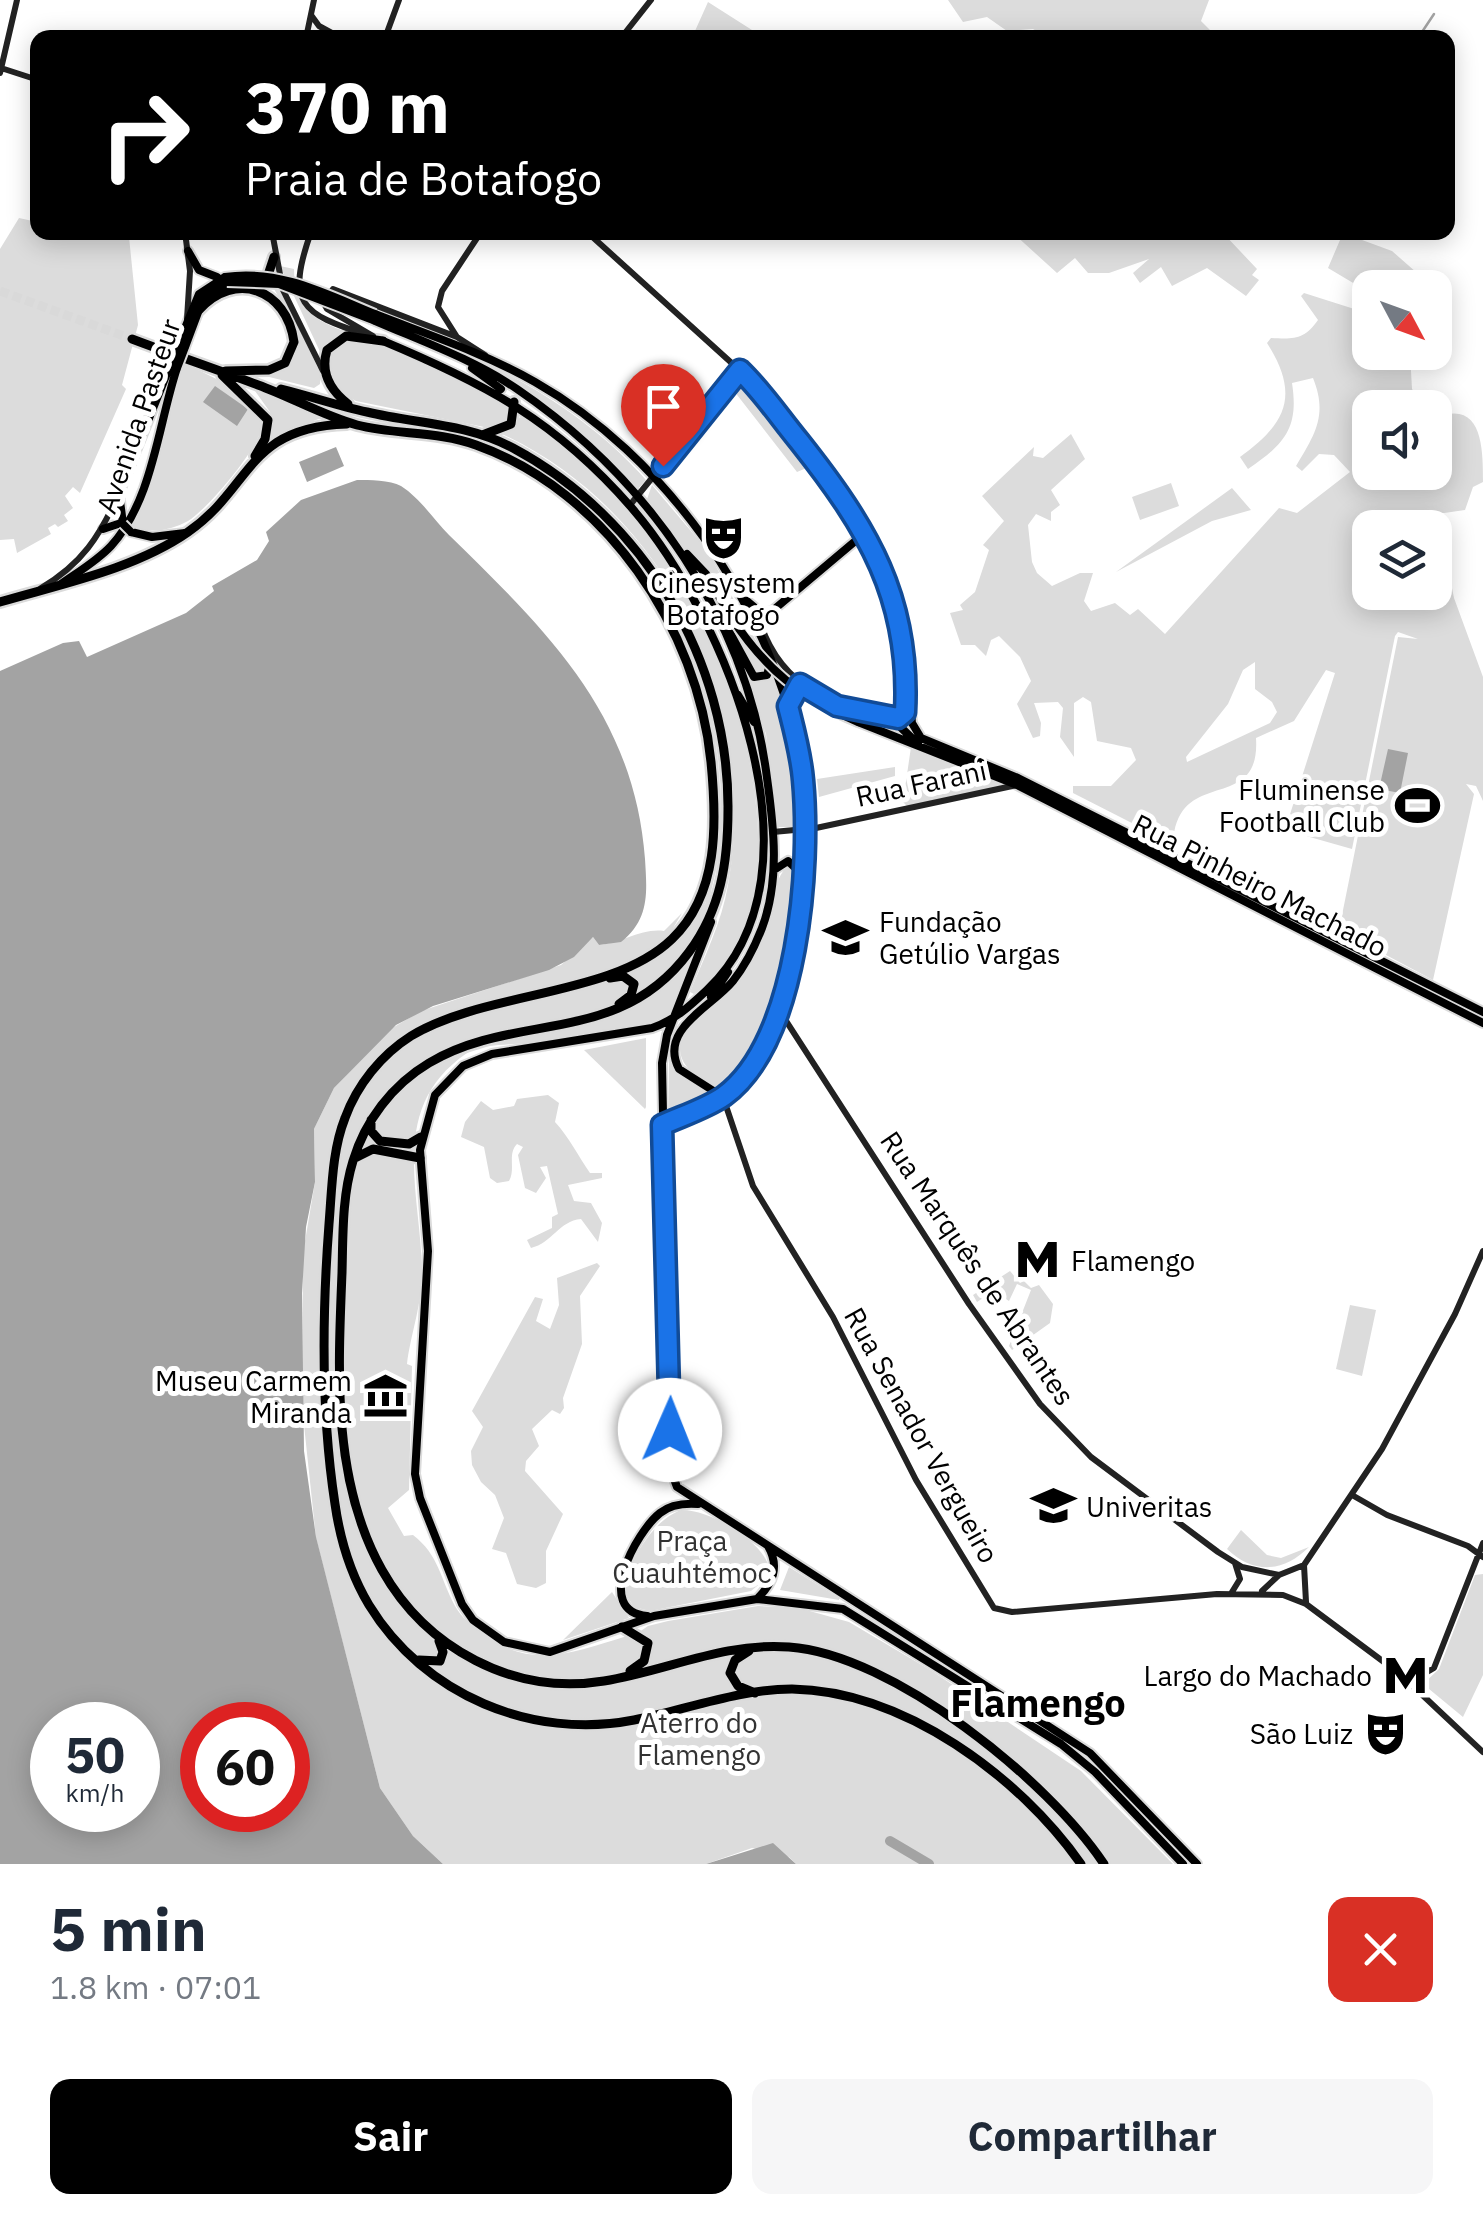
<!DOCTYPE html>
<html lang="pt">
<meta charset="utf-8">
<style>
:root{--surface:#fff;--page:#f6f6f7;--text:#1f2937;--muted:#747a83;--accent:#000}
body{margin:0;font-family:"IBM Plex Sans",sans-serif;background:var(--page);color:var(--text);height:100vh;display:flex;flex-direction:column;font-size:38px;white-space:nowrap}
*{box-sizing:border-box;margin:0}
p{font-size:32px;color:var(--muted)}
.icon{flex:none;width:55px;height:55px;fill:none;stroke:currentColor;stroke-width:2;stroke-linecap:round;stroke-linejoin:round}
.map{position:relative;height:1864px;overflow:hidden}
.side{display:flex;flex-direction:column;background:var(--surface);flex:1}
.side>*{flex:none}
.top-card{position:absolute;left:30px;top:30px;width:1425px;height:210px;border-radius:20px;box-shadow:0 5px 25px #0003;background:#000;color:#fff;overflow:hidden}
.needle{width:65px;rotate:131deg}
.tools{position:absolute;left:1352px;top:270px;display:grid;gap:20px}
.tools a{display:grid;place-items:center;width:100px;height:100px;border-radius:20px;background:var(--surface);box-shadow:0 5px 25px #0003;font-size:50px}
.speed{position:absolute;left:30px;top:1702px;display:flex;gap:20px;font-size:50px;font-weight:700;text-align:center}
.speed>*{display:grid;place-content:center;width:130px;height:130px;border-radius:50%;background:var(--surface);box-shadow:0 5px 25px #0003;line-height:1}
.speed small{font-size:25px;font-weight:400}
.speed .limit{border:15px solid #d22;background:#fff;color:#111}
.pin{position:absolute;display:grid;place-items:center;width:85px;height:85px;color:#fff;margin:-102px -42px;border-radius:50% 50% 50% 0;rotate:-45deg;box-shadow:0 0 10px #0007}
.pin .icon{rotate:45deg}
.me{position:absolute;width:110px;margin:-55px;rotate:1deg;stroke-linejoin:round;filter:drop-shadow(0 0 8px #0008)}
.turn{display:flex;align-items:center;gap:35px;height:210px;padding:0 50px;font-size:45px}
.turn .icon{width:130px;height:130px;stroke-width:2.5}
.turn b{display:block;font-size:70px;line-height:85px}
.round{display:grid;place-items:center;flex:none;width:105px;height:105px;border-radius:20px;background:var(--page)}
.head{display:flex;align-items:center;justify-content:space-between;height:170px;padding:0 50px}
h1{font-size:60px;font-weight:700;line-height:75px}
.cta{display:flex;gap:20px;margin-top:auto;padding:20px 50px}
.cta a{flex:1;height:115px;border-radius:20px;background:var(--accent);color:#fff;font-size:40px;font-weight:700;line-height:115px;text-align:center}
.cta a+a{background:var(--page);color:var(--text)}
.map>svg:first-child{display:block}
.green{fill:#dcdcdc;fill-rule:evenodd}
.water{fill:#a3a3a3;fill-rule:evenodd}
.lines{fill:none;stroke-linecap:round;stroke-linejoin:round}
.stream{stroke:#a3a3a3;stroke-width:2.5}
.river{stroke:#a3a3a3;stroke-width:10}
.highway-tunnel{stroke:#d9d9d9;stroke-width:9;stroke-dasharray:9 4.5;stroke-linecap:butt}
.primary-casing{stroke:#dbdbdb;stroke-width:12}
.highway-casing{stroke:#dbdbdb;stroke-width:14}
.secondary{stroke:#222;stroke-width:6}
.primary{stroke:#000;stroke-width:8}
.highway{stroke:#000;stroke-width:9}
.primary-bridge-casing{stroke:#dbdbdb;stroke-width:12;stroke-linecap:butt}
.primary-bridge{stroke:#000;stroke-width:8}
.route-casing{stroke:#114b97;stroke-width:25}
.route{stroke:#1a73e8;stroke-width:18}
.labels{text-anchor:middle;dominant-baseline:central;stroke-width:10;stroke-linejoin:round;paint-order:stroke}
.street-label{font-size:28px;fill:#000;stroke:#fff}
.poi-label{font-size:28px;fill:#000;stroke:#fff;text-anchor:end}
.park-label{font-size:28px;fill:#333;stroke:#fff}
.district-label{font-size:38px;font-weight:bold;fill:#000;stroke:#fff}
</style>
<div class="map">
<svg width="1483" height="1864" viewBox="0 0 1483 1864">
<rect width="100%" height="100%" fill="#fff"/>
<path class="green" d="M948 0H1209L1201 21 1211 31 1228 37H1046L1033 29 1007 31 987 17 963 22Z
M708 2 763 37H705L695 31Z
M19 218 37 222 38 232 129 237 138 325 122 385 126 389 80 493 73 487 65 496 73 508 64 515 68 521 58 527 55 524 48 528 51 534 17 553 14 539 0 540V249Z
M1013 233H1223L1257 269 1252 275 1259 280 1246 296 1207 268 1172 286 1161 267 1140 283 1133 273 1149 259 1109 273H1088L1075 258 1057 273Z
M1343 233 1392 251 1433 287 1370 288V293L1328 268Z
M280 266 294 269C294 309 314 320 349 333L331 341 322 356Z
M273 287H279L321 374 320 384 314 388 257 374 283 368 296 353 294 325Z
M1304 293 1370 314V352L1410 353 1412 389 1425 407 1370 408V472H1435V418C1483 398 1483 449 1483 482L1473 487 1465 510 1437 514 1454 598 1483 677V801L1476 786 1466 784 1474 794 1433 980 1339 930 1398 637 1418 639 1398 632 1395 636 1352 849 1285 830 1335 673 1326 670 1294 721 1256 738C1261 816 1177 764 1173 844L1073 793V786H1111L1136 760 1131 748 1097 741 1091 702 1083 697 1074 703V757L1060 737 1063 708 1058 702 1034 703 1041 723 1040 736 1033 738 1017 704 1031 681 1020 657 999 636 991 640 986 656 975 645H961L950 613 963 610 960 605 975 592 989 550 983 545 1004 521 982 496 1034 447 1033 456 1043 458 1071 434 1085 459 1051 490 1060 505 1051 512V521L1036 514 1028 525 1032 562 1037 573 1052 586 1080 573H1093L1084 601 1091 611 1115 603 1130 615 1138 609 1165 634 1279 508 1297 513 1350 472 1334 455 1319 454 1302 471 1296 466C1315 434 1328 415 1313 378L1292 383C1299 428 1285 444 1248 469L1240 457C1287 423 1300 395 1267 343L1271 338C1294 339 1304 340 1318 320L1301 296ZM1370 528H1435V592H1370ZM1255 662V689L1272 702 1277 712 1270 723 1187 762 1186 757 1228 704 1243 670Z
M424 336C506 368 587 413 646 480L638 489 543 403Z
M349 339C409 345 459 377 511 406L513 413 505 425 489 428 356 401C331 388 313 349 349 339Z
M184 364C202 371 255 396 263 415 271 436 207 510 188 521 170 531 146 535 128 524Z
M741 382H746L811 466 797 472 734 391Z
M255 391 321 416V418L271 438 270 412Z
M520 417C538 421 560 444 575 457 626 501 665 553 697 612 748 705 806 924 694 994L690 992C704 958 722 921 728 885 761 706 668 511 502 434Z
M1171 483 1179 506 1140 520 1132 497Z
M652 485 707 550 767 661 766 671H754L745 649 696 569 749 650 753 646 687 552 646 502Z
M1232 488 1251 510 1212 521 1116 572Z
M735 644 757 680 775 677C791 725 797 770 800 821L795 827H778L766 734Z
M911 747 1004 783 1006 785 907 806 903 802Z
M895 767V776L819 797 817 779Z
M717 864 707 911 686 948 696 955 669 1014C639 1033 565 1037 527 1043 512 1045 480 1044 467 1053 388 1107 420 1189 422 1269 423 1302 410 1336 407 1364L412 1366 409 1490 388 1508 404 1536 413 1535C439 1555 440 1578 455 1606 462 1618 471 1625 482 1633 530 1671 575 1652 627 1636L629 1639 648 1626 668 1621 758 1606 799 1608 849 1622 932 1671 1081 1771 1173 1864H796L789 1857 752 1848 706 1864H443L413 1836 380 1788 316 1538 302 1406 303 1253 315 1182 314 1129 334 1088 389 1030 421 1011 561 965 593 937 599 945C623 943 641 928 664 931L682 913 669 935 678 941 705 904Z
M789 865 797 873C793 961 773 1013 726 1086L718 1087C696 1075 675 1067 681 1038 697 1006 737 992 754 958 765 935 772 876 789 865Z
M646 1038V1107L645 1109 584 1050Z
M669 1051 678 1075 711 1095 669 1116Z
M548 1095 559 1103 555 1122C569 1137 578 1156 590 1173H602V1178L568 1185 574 1201 591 1203 602 1223 598 1242 581 1219C559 1221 552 1243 531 1248L527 1240 552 1228V1217L558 1214 547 1166 540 1167 546 1178 536 1193 525 1188 518 1155 523 1147 517 1144C507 1154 516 1169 509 1181L497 1183 490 1178 484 1147 461 1137 465 1122 481 1101 493 1110 514 1106 517 1099Z
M597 1263 600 1266 580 1296 582 1344 563 1398 564 1408 560 1414 552 1410 532 1429 539 1446 526 1461 525 1471 563 1514 546 1551V1583L536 1588 517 1584 506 1553 492 1549 504 1518 495 1495 481 1482 472 1465 471 1451 483 1427 472 1411 535 1297 543 1299 536 1321 550 1329 559 1305 557 1278Z
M1010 1271 1020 1283 1024 1281 1031 1288 1039 1285 1053 1304 1050 1323 1012 1350 1009 1346 1031 1290 1017 1284 1009 1301 994 1291 977 1302 973 1295Z
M1350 1305 1376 1310 1362 1376 1336 1369Z
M681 1510C708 1509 758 1538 768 1564L762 1582 751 1591 650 1611 634 1607 625 1593C626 1563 653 1520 681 1510Z
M1241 1530 1267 1555 1281 1558 1309 1547C1284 1572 1254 1575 1227 1549Z
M789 1567 839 1598V1600L780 1590Z
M1483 1574V1675L1463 1717 1423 1684 1439 1669 1475 1575Z
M612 1592 629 1618 563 1640Z"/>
<path class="water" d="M215 386 248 409 237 426 203 402Z
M336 447 344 466 307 482 299 462Z
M357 480C369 480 390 480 401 486 420 498 434 520 449 535 547 631 634 714 645 859 647 892 650 919 621 942L599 945 593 937 574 957 549 970 433 1006 396 1025 334 1088 314 1129 315 1182 306 1227 302 1293 304 1451 316 1537 380 1788 413 1836 443 1864H0V671L63 643 79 641 87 657 186 613 214 591 212 586 257 560 269 541 266 532 301 500ZM52 1725H138V1810H52ZM202 1725H288V1810H202Z
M1388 749 1408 753 1400 793 1379 789Z
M773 1843 796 1864H706Z"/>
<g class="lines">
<path class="stream" d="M1418 38 1434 14"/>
<path class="river" d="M890 1841 929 1864"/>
<path class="highway-tunnel" d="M0 291 132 339"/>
<defs>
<path id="primary" d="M188 251 199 270 217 277
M375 314C429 335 484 353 535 382 664 455 767 601 798 746 811 805 805 867 797 927 789 982 773 1061 724 1096 706 1108 682 1116 662 1125
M373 320C421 341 473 359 517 389 649 479 747 619 767 778 774 828 780 880 762 928 755 946 745 966 733 981 712 1007 658 1029 679 1069L723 1097
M383 341C486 384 556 421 631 507 725 615 832 872 707 990 690 1006 675 1020 652 1028L492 1054 463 1066 435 1095 420 1150 428 1251 415 1474 420 1498 462 1604 473 1620 504 1642 550 1652 654 1616 757 1599 843 1609 1061 1744 1095 1772 1183 1864
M178 345 199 294 225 277
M185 347 203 299 227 282
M472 368 501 389
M123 524 119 493 170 366
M103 529 121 523
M131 532 152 537 185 533
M687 554 706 574 731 617
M61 584C78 572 97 561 111 546 153 500 158 425 177 368
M747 601 759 611 771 612 866 532 905 642 912 723 921 738 1018 778 1483 1012
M730 633 754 677 767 675 770 664
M738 695 754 722
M787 706 800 684
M890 717 918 744
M858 722 1017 785 1483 1023
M774 870 788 861 804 876
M711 922 667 1035 662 1063 670 1468 677 1487 1090 1753 1197 1864
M711 997 728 972
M757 1599C773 1583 780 1567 768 1546
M647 1616C593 1611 636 1532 660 1513 671 1504 684 1503 698 1504"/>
<path id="highway" d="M265 284 274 257
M199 310C235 270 287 289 294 342L285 363 269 370 226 371
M132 339C174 355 216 369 258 385 291 397 324 416 357 425 396 435 438 431 476 445 606 491 698 629 711 762 717 823 719 894 672 939 612 997 485 991 411 1036 381 1055 357 1085 345 1118 332 1151 332 1188 329 1224 322 1316 321 1413 335 1504 340 1539 351 1575 369 1605 424 1695 532 1740 634 1720 685 1710 740 1689 792 1689 904 1691 1019 1776 1081 1864
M222 375 268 420 265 439 255 456
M281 389C310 396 338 406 367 412 417 424 466 423 513 448 644 518 729 661 728 809 728 862 721 909 689 952 619 1047 516 1011 429 1063 392 1085 365 1121 353 1161 342 1196 343 1236 342 1273 338 1372 332 1481 382 1570 426 1648 513 1696 604 1681 667 1671 723 1642 789 1647 892 1654 1048 1780 1104 1864
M348 404C330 390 320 373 327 350L346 336 383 341
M485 434 511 424 514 402
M0 602C61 584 135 569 188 532 252 488 246 427 347 424
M610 978 623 976 634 984 631 995 619 1004
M371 1120V1131L380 1141 409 1144 421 1137
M355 1158 373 1149 420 1158
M622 1627 648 1643 644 1661 630 1671
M749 1651 735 1660 730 1673 738 1686 755 1693
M419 1660 440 1661 443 1652 439 1641"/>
</defs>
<use href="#primary" class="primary-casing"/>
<use href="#highway" class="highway-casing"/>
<path class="secondary" d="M311 15 319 26 341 38
M306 38 314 0
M385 38 399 0
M621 38 651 0
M1 68 38 80
M0 73 17 0
M185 232 190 271 187 319
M272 232 283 290 323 371
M311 232C286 303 300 314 368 335
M481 232 442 291 438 307 457 337 485 355
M587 232 746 376 866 532
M373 336 327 309 323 302 333 289 457 337
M630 505 740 370
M41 588C82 564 100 536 119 493
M771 612 761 625C783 690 837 708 898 718L905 712 908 692
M773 832 816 828 1017 785
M779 1010 969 1304 1040 1404 1091 1457 1218 1552 1242 1567 1279 1575
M723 1097 753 1186 833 1317 916 1480 994 1608 1012 1612 1217 1594 1283 1595 1306 1604 1400 1674 1483 1752
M1352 1495 1387 1515 1468 1546 1483 1557
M1262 1591 1279 1575 1304 1565
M1232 1592 1240 1579 1235 1563
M1306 1602 1304 1565 1382 1449 1455 1314 1483 1251
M1401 1674 1422 1675 1434 1668 1483 1543"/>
<use href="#primary" class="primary"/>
<use href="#highway" class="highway"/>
<defs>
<path id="primary-bridge" d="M225 277C280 269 326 294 375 314
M227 282 279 284 373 320
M170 366 178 345
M177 368 185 347
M123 524 131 532
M731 617C765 669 801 698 858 722"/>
</defs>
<use href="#primary-bridge" class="primary-bridge-casing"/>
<use href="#primary-bridge" class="primary-bridge"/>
</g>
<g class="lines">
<defs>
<path id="route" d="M663 466 740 370C762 391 780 418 799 441 868 528 911 599 905 712L898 718 837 706 800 684 788 706C794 730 801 755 803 780 811 865 799 1041 724 1096 707 1108 682 1116 662 1125L670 1430"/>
</defs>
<use href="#route" class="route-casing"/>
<use href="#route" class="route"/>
</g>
<defs>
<symbol id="theatre-bare" viewBox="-9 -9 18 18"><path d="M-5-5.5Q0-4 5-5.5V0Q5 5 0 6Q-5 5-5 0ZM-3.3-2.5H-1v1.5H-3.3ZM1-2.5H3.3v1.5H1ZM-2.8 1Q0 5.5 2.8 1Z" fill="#000" stroke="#fff" stroke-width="2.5" paint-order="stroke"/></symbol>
<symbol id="stadium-bare" viewBox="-9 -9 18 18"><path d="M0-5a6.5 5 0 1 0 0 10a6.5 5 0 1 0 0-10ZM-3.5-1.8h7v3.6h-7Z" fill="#000" stroke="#fff" stroke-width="2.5" paint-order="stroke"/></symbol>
<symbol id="university-bare" viewBox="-9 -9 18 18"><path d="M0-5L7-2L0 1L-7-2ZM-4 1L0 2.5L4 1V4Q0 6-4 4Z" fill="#000" stroke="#fff" stroke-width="2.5" paint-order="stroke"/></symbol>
<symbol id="metro-bare" viewBox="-9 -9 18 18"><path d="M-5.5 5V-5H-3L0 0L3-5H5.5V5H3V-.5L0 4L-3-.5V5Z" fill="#000" stroke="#fff" stroke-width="2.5" paint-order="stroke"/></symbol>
<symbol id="museum-bare" viewBox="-9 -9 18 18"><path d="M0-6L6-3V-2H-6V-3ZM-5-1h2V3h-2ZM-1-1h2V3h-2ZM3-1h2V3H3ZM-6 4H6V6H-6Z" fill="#000" stroke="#fff" stroke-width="2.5" paint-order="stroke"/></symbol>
</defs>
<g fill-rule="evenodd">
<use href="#theatre-bare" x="692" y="506" width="63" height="63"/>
<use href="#stadium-bare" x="1386" y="774" width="63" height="63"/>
<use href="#university-bare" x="814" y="906" width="63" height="63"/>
<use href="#metro-bare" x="1006" y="1228" width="63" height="63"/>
<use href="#museum-bare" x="354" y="1364" width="63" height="63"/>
<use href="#university-bare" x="1022" y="1474" width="63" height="63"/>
<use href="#metro-bare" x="1374" y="1644" width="63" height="63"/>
<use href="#theatre-bare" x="1354" y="1702" width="63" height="63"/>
</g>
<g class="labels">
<g class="street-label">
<text transform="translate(138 416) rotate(-71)">Avenida Pasteur</text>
<text transform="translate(921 783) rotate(-12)">Rua Farani</text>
<text transform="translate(1260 885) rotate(27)">Rua Pinheiro Machado</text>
<text transform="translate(978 1268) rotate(56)">Rua Marquês de Abrantes</text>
<text transform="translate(922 1435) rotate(61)">Rua Senador Vergueiro</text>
</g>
<g class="poi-label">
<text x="723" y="582" text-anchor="middle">Cinesystem<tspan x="723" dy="32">Botafogo</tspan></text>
<text x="1385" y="789">Fluminense<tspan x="1385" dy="32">Football Club</tspan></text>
<text x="879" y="921" text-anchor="start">Fundação<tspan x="879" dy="32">Getúlio Vargas</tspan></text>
<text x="1071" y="1260" text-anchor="start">Flamengo</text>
<text x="352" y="1380">Museu Carmem<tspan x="352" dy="32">Miranda</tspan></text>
<text x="1086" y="1506" text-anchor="start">Univeritas</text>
<text x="1372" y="1675">Largo do Machado</text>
<text x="1353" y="1733">São Luiz</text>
</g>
<g class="park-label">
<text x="692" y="1540">Praça<tspan x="692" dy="32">Cuauhtémoc</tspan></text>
<text x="699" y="1722">Aterro do<tspan x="699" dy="32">Flamengo</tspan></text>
</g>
<g class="district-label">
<text x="1038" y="1702">Flamengo</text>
</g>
</g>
</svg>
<div class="tools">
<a><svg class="needle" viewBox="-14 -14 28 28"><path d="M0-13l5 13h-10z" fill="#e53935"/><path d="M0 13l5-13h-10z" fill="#747a83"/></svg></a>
<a><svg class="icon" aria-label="sound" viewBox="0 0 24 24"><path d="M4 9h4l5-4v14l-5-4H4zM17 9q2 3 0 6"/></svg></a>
<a><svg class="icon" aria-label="layers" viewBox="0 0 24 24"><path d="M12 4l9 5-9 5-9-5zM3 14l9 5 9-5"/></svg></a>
</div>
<div class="speed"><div>50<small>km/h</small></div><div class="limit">60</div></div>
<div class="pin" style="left:663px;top:466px;background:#d93025"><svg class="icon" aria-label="arrive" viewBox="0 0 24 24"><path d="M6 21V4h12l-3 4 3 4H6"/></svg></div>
<svg class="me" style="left:670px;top:1430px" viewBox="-20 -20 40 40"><circle r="19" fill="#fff"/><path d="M0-13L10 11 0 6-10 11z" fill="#1a73e8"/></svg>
<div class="top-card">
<div class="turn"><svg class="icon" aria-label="right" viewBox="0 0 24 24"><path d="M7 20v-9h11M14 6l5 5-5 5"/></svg><div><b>370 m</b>Praia de Botafogo</div></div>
</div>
</div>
<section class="side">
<div class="head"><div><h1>5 min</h1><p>1.8 km · 07:01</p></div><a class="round" style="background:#d93025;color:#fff"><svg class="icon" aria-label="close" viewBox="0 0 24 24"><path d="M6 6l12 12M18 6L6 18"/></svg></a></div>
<div class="cta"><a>Sair</a><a>Compartilhar</a></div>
</section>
